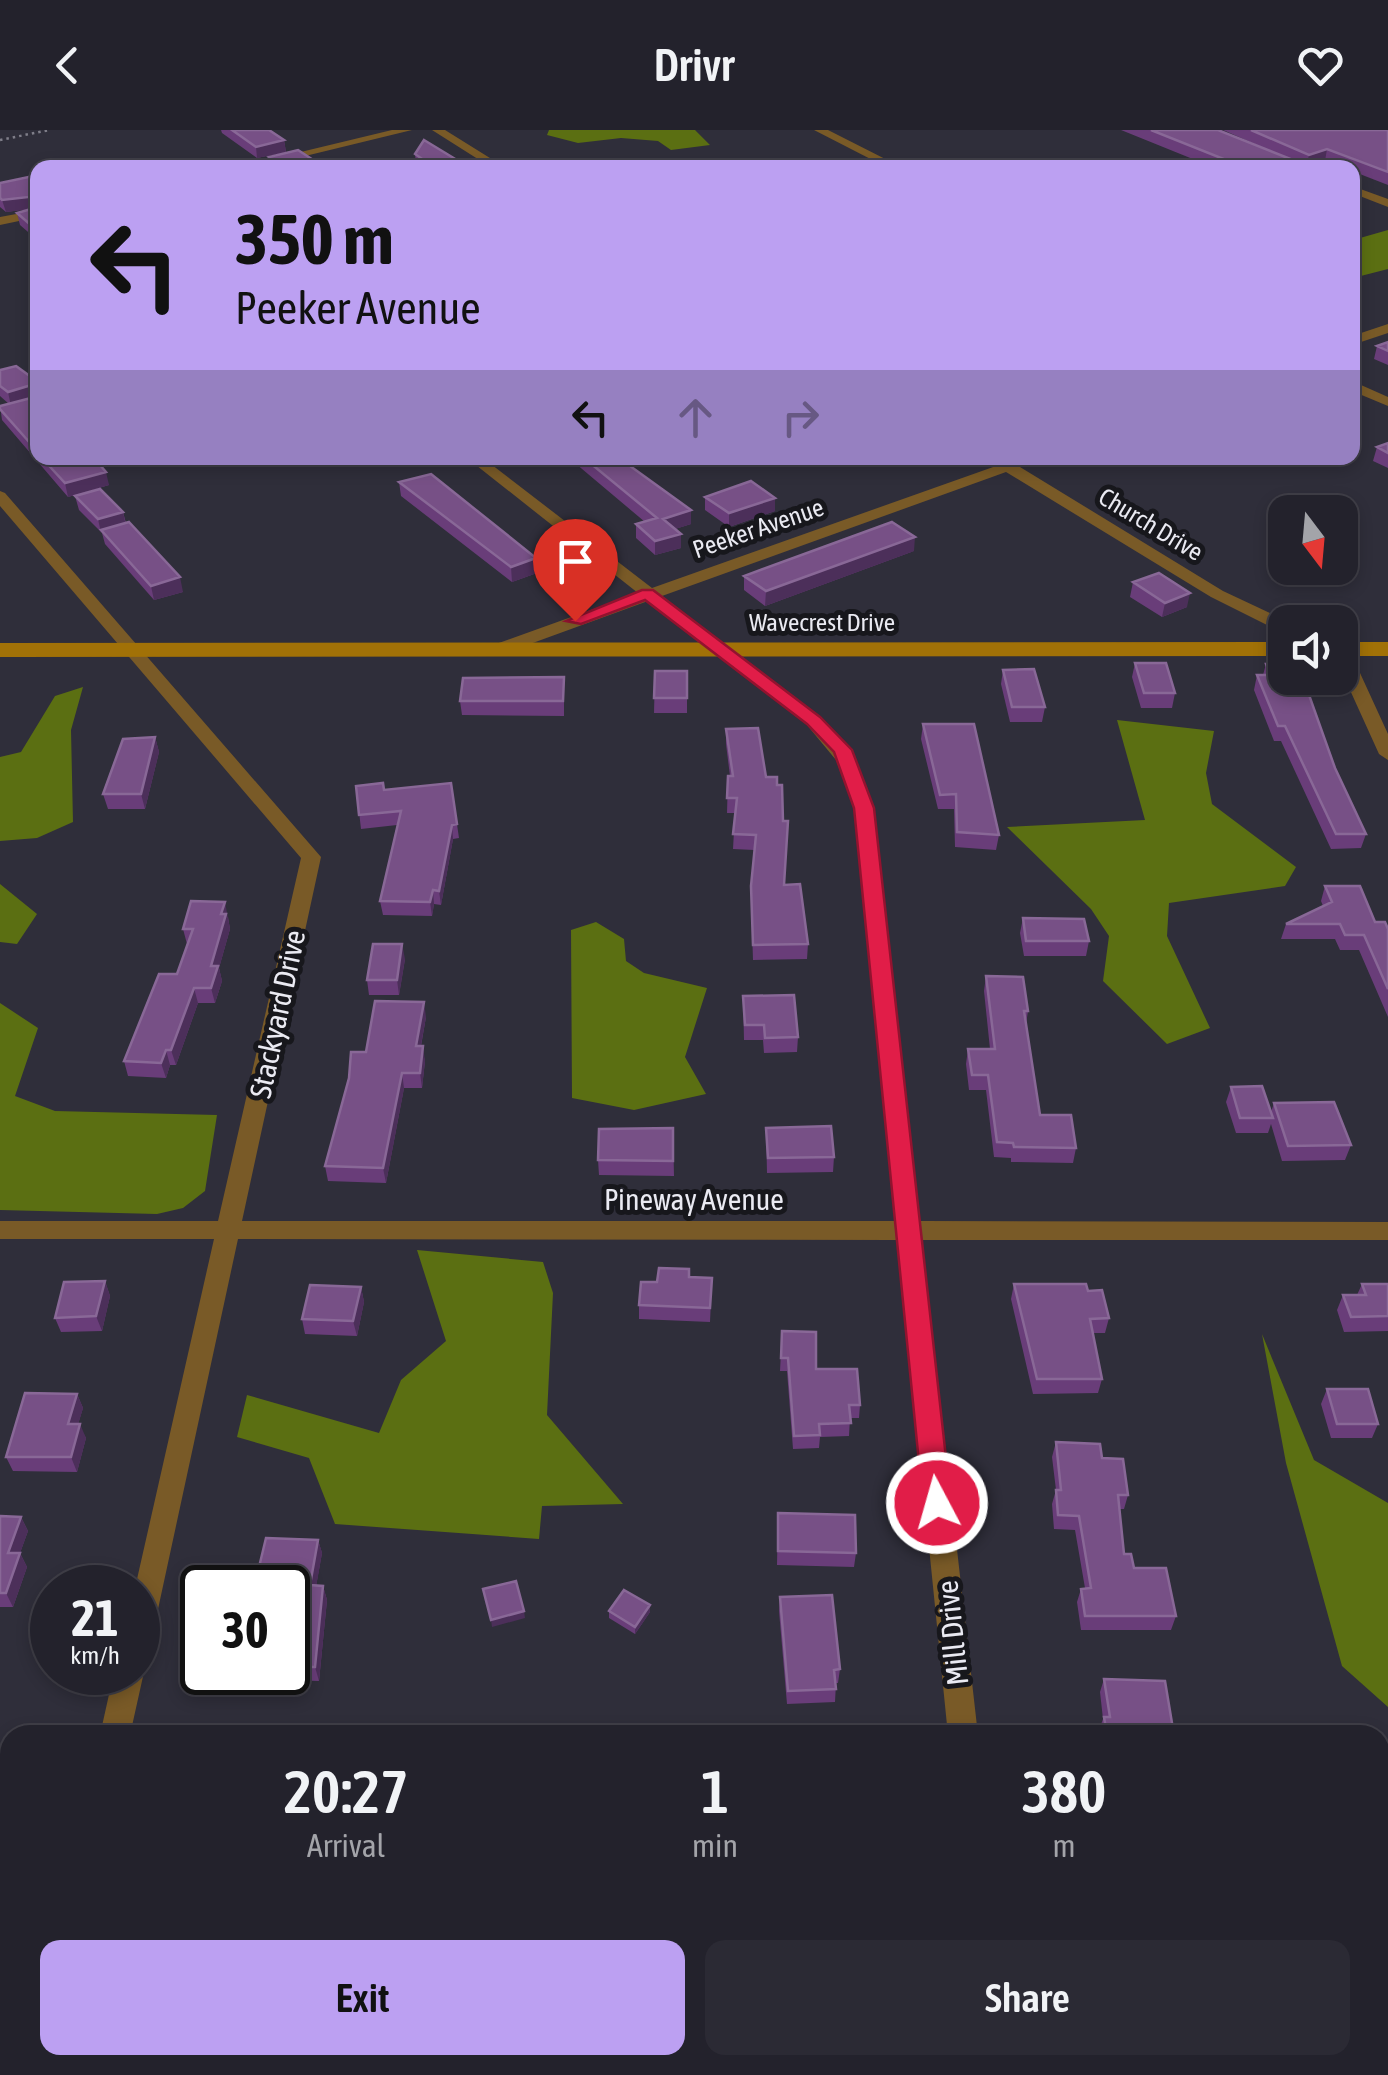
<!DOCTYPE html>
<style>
:root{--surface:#23222c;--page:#2b2a34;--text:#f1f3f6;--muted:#a3a4a9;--line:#403f48;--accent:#bca0f2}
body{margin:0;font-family:"Asap Condensed",sans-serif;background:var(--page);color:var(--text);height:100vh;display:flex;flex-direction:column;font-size:38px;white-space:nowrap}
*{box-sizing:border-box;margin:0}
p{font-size:32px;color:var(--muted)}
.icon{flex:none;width:55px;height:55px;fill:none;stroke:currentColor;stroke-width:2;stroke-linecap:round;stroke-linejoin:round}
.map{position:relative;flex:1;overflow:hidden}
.sheet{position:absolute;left:0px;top:1595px;width:1390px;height:350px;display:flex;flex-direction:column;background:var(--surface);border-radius:30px 30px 0 0;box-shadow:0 5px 15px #0003,0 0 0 2px var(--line)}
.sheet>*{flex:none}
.top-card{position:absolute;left:30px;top:30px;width:1330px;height:305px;border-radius:20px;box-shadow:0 5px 15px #0003,0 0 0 2px var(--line);background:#bca0f2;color:#111;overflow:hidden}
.needle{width:65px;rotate:164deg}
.controls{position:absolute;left:1268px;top:365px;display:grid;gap:20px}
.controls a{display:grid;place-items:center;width:90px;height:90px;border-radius:20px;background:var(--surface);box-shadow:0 5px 15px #0003,0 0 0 2px var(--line);font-size:50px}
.speed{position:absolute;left:30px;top:1435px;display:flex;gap:20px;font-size:50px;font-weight:700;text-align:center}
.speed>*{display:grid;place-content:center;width:130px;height:130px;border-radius:50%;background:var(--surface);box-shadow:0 5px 15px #0003,0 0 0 2px var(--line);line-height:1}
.speed small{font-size:25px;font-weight:400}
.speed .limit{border:5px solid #111;border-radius:15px;background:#fff;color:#111}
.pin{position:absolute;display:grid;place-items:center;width:85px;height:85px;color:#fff;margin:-102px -42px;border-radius:50% 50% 50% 0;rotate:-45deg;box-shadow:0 0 10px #0007}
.pin .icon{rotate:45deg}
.me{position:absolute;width:110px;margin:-55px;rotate:354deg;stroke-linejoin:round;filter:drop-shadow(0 0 8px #0008)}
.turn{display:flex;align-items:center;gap:35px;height:210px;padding:0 40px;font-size:45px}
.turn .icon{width:130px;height:130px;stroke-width:2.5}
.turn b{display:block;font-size:70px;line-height:85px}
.lanes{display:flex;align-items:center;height:95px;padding:0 40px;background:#0003;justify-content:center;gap:50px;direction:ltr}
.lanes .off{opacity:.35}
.eta{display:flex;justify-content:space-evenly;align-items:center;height:170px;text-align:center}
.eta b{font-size:60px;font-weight:600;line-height:70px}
.button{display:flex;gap:20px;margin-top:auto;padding:20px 40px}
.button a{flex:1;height:115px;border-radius:20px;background:var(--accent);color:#111;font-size:40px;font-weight:600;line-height:115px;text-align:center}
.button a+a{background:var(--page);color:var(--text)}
header{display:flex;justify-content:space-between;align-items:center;height:130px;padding:0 40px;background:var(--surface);font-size:45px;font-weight:600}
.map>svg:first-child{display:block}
.forest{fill:#5b6f12}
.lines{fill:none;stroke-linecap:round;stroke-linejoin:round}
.path{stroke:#7f7e89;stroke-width:2.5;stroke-dasharray:2.5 4;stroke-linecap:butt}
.street{fill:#795a27;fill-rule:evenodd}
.secondary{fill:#a17107;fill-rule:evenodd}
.wall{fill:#693d79}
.shaded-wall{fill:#4c2f5a}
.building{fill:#775086;stroke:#896897;stroke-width:2.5}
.route{fill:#e11d48;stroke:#92132f;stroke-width:2.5}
.labels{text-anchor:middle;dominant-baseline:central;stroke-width:10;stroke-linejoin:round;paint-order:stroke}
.far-street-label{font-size:25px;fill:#eaeaf2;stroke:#17171c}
.street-label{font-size:30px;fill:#eaeaf2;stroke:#17171c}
</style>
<header><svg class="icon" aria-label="back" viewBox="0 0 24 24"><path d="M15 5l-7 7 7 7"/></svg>Drivr<svg class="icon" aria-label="heart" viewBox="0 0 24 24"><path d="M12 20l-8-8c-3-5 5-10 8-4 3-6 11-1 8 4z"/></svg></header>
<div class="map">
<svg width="1388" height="1945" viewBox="0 0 1388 1945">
<rect width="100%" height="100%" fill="#2f2e3a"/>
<path class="forest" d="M549 0H695L710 15 671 20 658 11 621 8 578 13 547 5Z
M1388 100V139L1353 148V110Z
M83 557 71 600 73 692 37 708 0 711V627L21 622 55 566Z
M1117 590 1214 601 1206 643 1212 674 1296 737 1285 756 1169 773 1167 806 1210 898 1167 914 1103 851 1109 806 1091 779 1007 697 1145 690Z
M0 754 37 784 17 814 0 812Z
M596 792 624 809 626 831 644 843 707 858 685 927 706 964 634 980 572 968 571 800Z
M0 873 38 898 15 966 55 981 217 985 205 1061 183 1078 157 1084 0 1080Z
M417 1120 543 1132 553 1163 547 1285 623 1374 542 1376 539 1409 335 1394 309 1328 237 1307 247 1265 379 1303 401 1250 446 1211Z
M1262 1204 1314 1330 1388 1373V1577L1342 1536 1286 1333Z
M1380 1694H1388V1945H1038L1037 1935H1380Z
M275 1935H650L651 1945H274Z"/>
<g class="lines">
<path class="path" d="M0 10 49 0"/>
<path class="street" d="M392 0H412L256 38H234Z
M432 0H445L506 38H492Z
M814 0H828L903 38H888Z
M1352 56 1388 69V77L1352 63Z
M38 80V87L0 95V87Z
M1388 194V203L1352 215V206Z
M1352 251 1388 267V276L1352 261Z
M467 328H483L652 458 996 336 992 331 994 328 1009 331 1038 328 1020 337 1223 461 1289 492H1285V502L1279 501 1211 467 1006 342 662 466 819 587 854 630 874 678 920 1091 1388 1092V1110H922L978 1605H948L898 1110 238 1109 152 1507 148 1516 138 1520 135 1458 214 1109H0V1091H218L301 728 0 376V361L5 363 321 727 242 1091H896L854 678 836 630 807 595 648 471 508 522H496V514L638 463Z
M1340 514 1349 519 1388 604V630L1379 624 1340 538Z
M138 1532 144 1542 130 1605H100L114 1542H138Z
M22 1935H56L54 1945H20Z
M983 1935H1017L1019 1945H985Z"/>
<path class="secondary" d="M1285 512V526L0 527V513Z
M1340 512H1388V526H1340Z"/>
</g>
<path class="wall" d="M221 0H269L284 10 286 22 257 28 222 3Z
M1121 0H1218L1280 25 1223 0H1388V55L1352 41V38H1343L1325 31 1306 37 1293 31 1292 38H1215Z
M415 24 470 38H420L416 35Z
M269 27 324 37 271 38Z
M33 46 38 50V107L35 108 20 95 17 83 37 78 6 82 0 77V53Z
M1388 212V235L1374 229 1377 216Z
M0 240 38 252V268H36L38 270V328H94L109 355 68 367 2 290 0 276 9 274 0 266Z
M1388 313V338L1373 331 1377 317Z
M569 328H619L691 394 675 399 681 418 655 425 636 408V394L645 392Z
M399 352 537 443 512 452 401 366Z
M75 366 123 382 126 393 183 462 154 470 105 414 102 403 79 380Z
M705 367 775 368V381L729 397 705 380Z
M914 421 765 476 744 460V446Z
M1133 452 1187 477 1162 487 1130 467Z
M1135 533 1175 563 1172 578H1141L1132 547Z
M1266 534 1335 638 1366 704 1361 718 1331 719 1281 611H1274L1254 560 1257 545H1263Z
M1003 540 1045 577 1042 592H1010L1001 554Z
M655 541H687V583H654Z
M564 547V586L462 585 460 571Z
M923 594 999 705 996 720 955 717 954 679H938L921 609Z
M726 599 808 814 807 829 753 830 751 771 754 720 733 719 735 683H727L728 646H730L726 614Z
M155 607 159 622 145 679H108L103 664Z
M451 653 459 708 453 709 441 775 434 774 432 786 383 785 380 771 397 695 361 699 356 656 384 660Z
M1325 756 1375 792 1388 799V887L1359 820H1340L1335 809H1281L1286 794 1323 776 1321 771Z
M228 787 230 799 219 838 222 851 215 873H198L176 935H170L166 948 128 946 124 931 177 844 187 814 183 799Z
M1023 788 1089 811 1086 826H1024L1020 803Z
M405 829 399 865H369L367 850Z
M986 846 1028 881 1026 894 1040 985 1076 1018 1073 1033 1011 1032V1028L994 1027 986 960H969L966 934 968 919H990L984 861Z
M743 866 798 907 797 922 764 923 763 910H744Z
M426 887 421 916 425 931 422 958H404L386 1053 328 1051 325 1036 366 922Z
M1231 957 1271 982 1274 973 1351 1015 1345 1030 1282 1031 1271 994 1268 1003H1236L1226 972Z
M673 998 674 1046 599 1045 598 1030Z
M766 998 834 1027 833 1042 767 1043Z
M689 1147 712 1148 710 1192 639 1189V1175L657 1152Z
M105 1151 110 1166 102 1201 61 1202 55 1188Z
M1014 1154 1088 1161 1109 1188 1105 1203H1093L1102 1249 1098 1263 1033 1264 1011 1169Z
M1362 1154H1388V1201L1344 1202 1337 1180 1343 1165H1357Z
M361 1157 364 1172 357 1206 305 1204 302 1189Z
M782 1201 816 1239 860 1275 859 1288H850L849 1306 820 1307 819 1318 793 1319 787 1241H780Z
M1327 1259 1378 1294 1372 1308H1331L1321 1274Z
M77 1264 83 1278 78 1294 86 1308 77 1342 13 1341 6 1327Z
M1056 1312 1102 1328 1128 1365 1124 1379H1119L1124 1424 1134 1438 1176 1486 1171 1500H1081L1077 1472 1081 1459 1085 1458 1075 1400 1054 1399 1052 1374 1056 1360 1052 1327Z
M778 1383 856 1423 854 1437 777 1435Z
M0 1386 21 1387 28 1401 20 1423 27 1437 13 1477H0Z
M318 1410 322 1423 316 1456H323L327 1470 319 1551 240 1549 238 1542H288V1458Z
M780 1467 840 1539 838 1553H836L835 1572 787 1574 779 1481Z
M650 1475V1482L635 1504 609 1488V1481Z
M1104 1549 1174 1605H1100L1099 1600 1103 1589 1100 1562Z
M805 1935H867L865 1945H805Z"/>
<path class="shaded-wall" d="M284 10 286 22 257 28 256 17Z
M1327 19 1325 31 1306 37 1309 25Z
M1293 30 1292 38H1271Z
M37 65 38 78 6 82 2 70Z
M38 94V107L35 108 32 96Z
M38 253V268L11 276 8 262Z
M816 328H832L816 333Z
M106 342 109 355 68 367 65 353Z
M775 368V381L729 397V383Z
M691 380V394L663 403V389Z
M123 382 126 396 101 400V403L98 389Z
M681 404V418L655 425V411Z
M915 407 914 421 765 476 766 461Z
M536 428 537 443 512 452 511 437Z
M180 447 183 462 154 470 151 456Z
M1190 463 1187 477 1162 487 1165 473Z
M155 607 159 622 145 679 141 664Z
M452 695 453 709 441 775 439 761Z
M433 760 434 774 432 786 430 772Z
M225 772 230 799 219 838 222 851 215 873 211 858V836Z
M402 814 405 829 399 865 397 850Z
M194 858 198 873 176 935 171 920Z
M424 872 426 887 418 931 416 916Z
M423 916 425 931 422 958 420 943Z
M166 920 170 935 166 948 161 933Z
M402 943 404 958 386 1053 383 1038Z
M105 1151 110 1166 102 1201 96 1186Z
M361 1157 364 1172 357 1206 353 1191Z
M77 1264 83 1278 74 1308 68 1294Z
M80 1294 86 1308 77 1342 71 1327Z
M21 1387 28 1401 20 1423 27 1437 13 1477 6 1463 8 1423Z
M318 1410 322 1423 314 1469 310 1455Z
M323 1456 327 1470 319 1551 315 1537Z
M650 1475V1482L635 1504V1497Z
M524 1481 525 1488 492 1497 491 1490Z
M236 1935H245L242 1945 235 1940Z"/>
<path class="building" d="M232 0H269L284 10 256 17Z
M1151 0H1218L1293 30 1271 38H1246Z
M1251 0H1388V42L1327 19 1309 25Z
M424 10 470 38H435L415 24Z
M298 20 324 37 284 38 269 27Z
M33 46 38 50V66L2 70 0 68V53Z
M38 77V94L32 96 17 83Z
M1388 212V221L1377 216Z
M16 236 38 252V253L8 262 0 256V240Z
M35 267 38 270V322L0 279V276Z
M1388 313V323L1377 317Z
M42 328H94L106 342 65 353Z
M584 328H619L691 380 663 389 681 404 655 411 636 394 657 388Z
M431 344 536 428 511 437 399 352Z
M751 351 775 368 729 383 705 367Z
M100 359 123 382 98 389 75 366Z
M129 392 180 447 151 456 101 400Z
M892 392 915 407 766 461 744 446Z
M1159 443 1190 463 1165 473 1133 452Z
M1135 533H1166L1175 563H1144Z
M1285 533V548H1303L1335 638 1366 704H1336L1285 596H1278L1257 545H1270L1266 534Z
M1034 539 1045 577H1012L1003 540Z
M655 541H687V568H654Z
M564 547 563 571H460L463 548Z
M923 594H974L999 705 957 702 956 664 940 665Z
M758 598 766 647H777V655H782L783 691H788L784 755 800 754 808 814 753 815 751 756 756 705 733 704 737 668H727L728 646H733L726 599Z
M155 607 141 664H103L123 609Z
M383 653 384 660 451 653 457 694 452 695 439 761 433 760 430 772 380 771 401 681 359 685 356 656Z
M1325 756H1360L1375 792H1385L1388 799V859L1364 805H1345L1340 794H1286L1332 772Z
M191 771 225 772 221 784H226L211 836H218L211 858H194L171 920H166L161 933 124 931 159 844H177L193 799H183Z
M1023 788 1084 789 1089 811H1026Z
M373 814H402L397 850H367Z
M986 846 1023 847 1028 881H1024L1040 985H1071L1076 1018 1014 1017 1013 1013 997 1012 988 945H972L968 919H995Z
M794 865 798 907 765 908 764 895H745L743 866Z
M375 871 424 872 416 916H423L420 943H402L383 1038 325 1036 349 948 351 922H366Z
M1262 956 1273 988H1240L1231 957Z
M1334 972 1351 1015 1288 1016 1274 973Z
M831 996 834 1027 768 1028 766 998Z
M673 998V1031L598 1030 599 999Z
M659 1138 689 1139V1147L712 1148 710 1178 639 1175 641 1152H657Z
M105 1151 96 1186 55 1188 64 1152Z
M1014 1154H1086L1088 1161 1102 1160 1109 1188 1090 1189 1102 1249H1037Z
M1362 1154H1388V1186L1351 1187 1343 1165H1366Z
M310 1155 361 1157 353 1191 302 1189Z
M782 1201 816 1202V1239H857L860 1275H849L851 1293 819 1294 820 1305 794 1306 788 1228H781Z
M1327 1259H1368L1378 1294H1337Z
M25 1263 77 1264 68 1294H80L71 1327H6Z
M1056 1312 1100 1314 1102 1328 1123 1329 1128 1365H1118L1124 1424H1131L1134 1438H1166L1176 1486H1085L1081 1459 1091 1458 1079 1386 1058 1385 1056 1360H1061Z
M778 1383 855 1385 856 1423 778 1421Z
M0 1386 21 1387 8 1423H20L6 1463H0Z
M266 1408 318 1410 310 1455 323 1456 315 1537H288V1458H254Z
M516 1451 524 1481 491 1490 483 1459Z
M624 1460 650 1475 635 1497 609 1481Z
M832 1465 840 1539 834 1540 836 1559 788 1561 780 1467Z
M1104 1549 1165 1551 1174 1605H1107L1104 1587H1110Z
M176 1935H236L235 1940 255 1942 254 1945H173Z"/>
<path class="route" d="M642 460H653L820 587 852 620 874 678 951 1373 947 1381 937 1385 928 1381 923 1373 854 678 834 622 807 594 645 470 581 494 566 491Z"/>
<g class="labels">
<g class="far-street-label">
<text transform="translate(1151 394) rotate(31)">Church Drive</text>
<text transform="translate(758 398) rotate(-19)">Peeker Avenue</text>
<text x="822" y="492">Wavecrest Drive</text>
</g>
<g class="street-label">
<text transform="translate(277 884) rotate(-78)">Stackyard Drive</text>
<text x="694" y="1069">Pineway Avenue</text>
<text transform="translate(952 1503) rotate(-96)">Mill Drive</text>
</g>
</g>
</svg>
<div class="controls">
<a><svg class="needle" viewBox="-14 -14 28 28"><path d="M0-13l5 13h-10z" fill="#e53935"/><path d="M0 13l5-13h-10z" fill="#a3a4a9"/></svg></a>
<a><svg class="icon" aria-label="sound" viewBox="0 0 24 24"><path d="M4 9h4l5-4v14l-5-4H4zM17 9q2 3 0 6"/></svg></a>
</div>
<div class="speed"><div>21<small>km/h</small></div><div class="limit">30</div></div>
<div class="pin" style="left:575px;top:491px;background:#d93025"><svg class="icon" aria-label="arrive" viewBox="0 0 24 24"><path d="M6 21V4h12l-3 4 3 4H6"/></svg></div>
<svg class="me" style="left:937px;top:1373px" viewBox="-20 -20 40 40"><circle r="17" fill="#e11d48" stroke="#fff" stroke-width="3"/><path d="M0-11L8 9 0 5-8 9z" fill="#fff"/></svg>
<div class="top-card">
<div class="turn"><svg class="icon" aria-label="left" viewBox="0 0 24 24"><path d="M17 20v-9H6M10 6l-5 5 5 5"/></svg><div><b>350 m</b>Peeker Avenue</div></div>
<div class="lanes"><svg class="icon" aria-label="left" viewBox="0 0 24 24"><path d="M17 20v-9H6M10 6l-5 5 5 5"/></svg><svg class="icon off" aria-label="ahead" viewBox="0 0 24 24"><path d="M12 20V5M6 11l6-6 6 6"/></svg><svg class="icon off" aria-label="right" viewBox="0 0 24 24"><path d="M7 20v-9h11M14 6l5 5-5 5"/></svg></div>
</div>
<section class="sheet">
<div class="eta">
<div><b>20:27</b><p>Arrival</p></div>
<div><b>1</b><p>min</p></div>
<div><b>380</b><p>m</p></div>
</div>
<div class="button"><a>Exit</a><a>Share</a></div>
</section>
</div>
